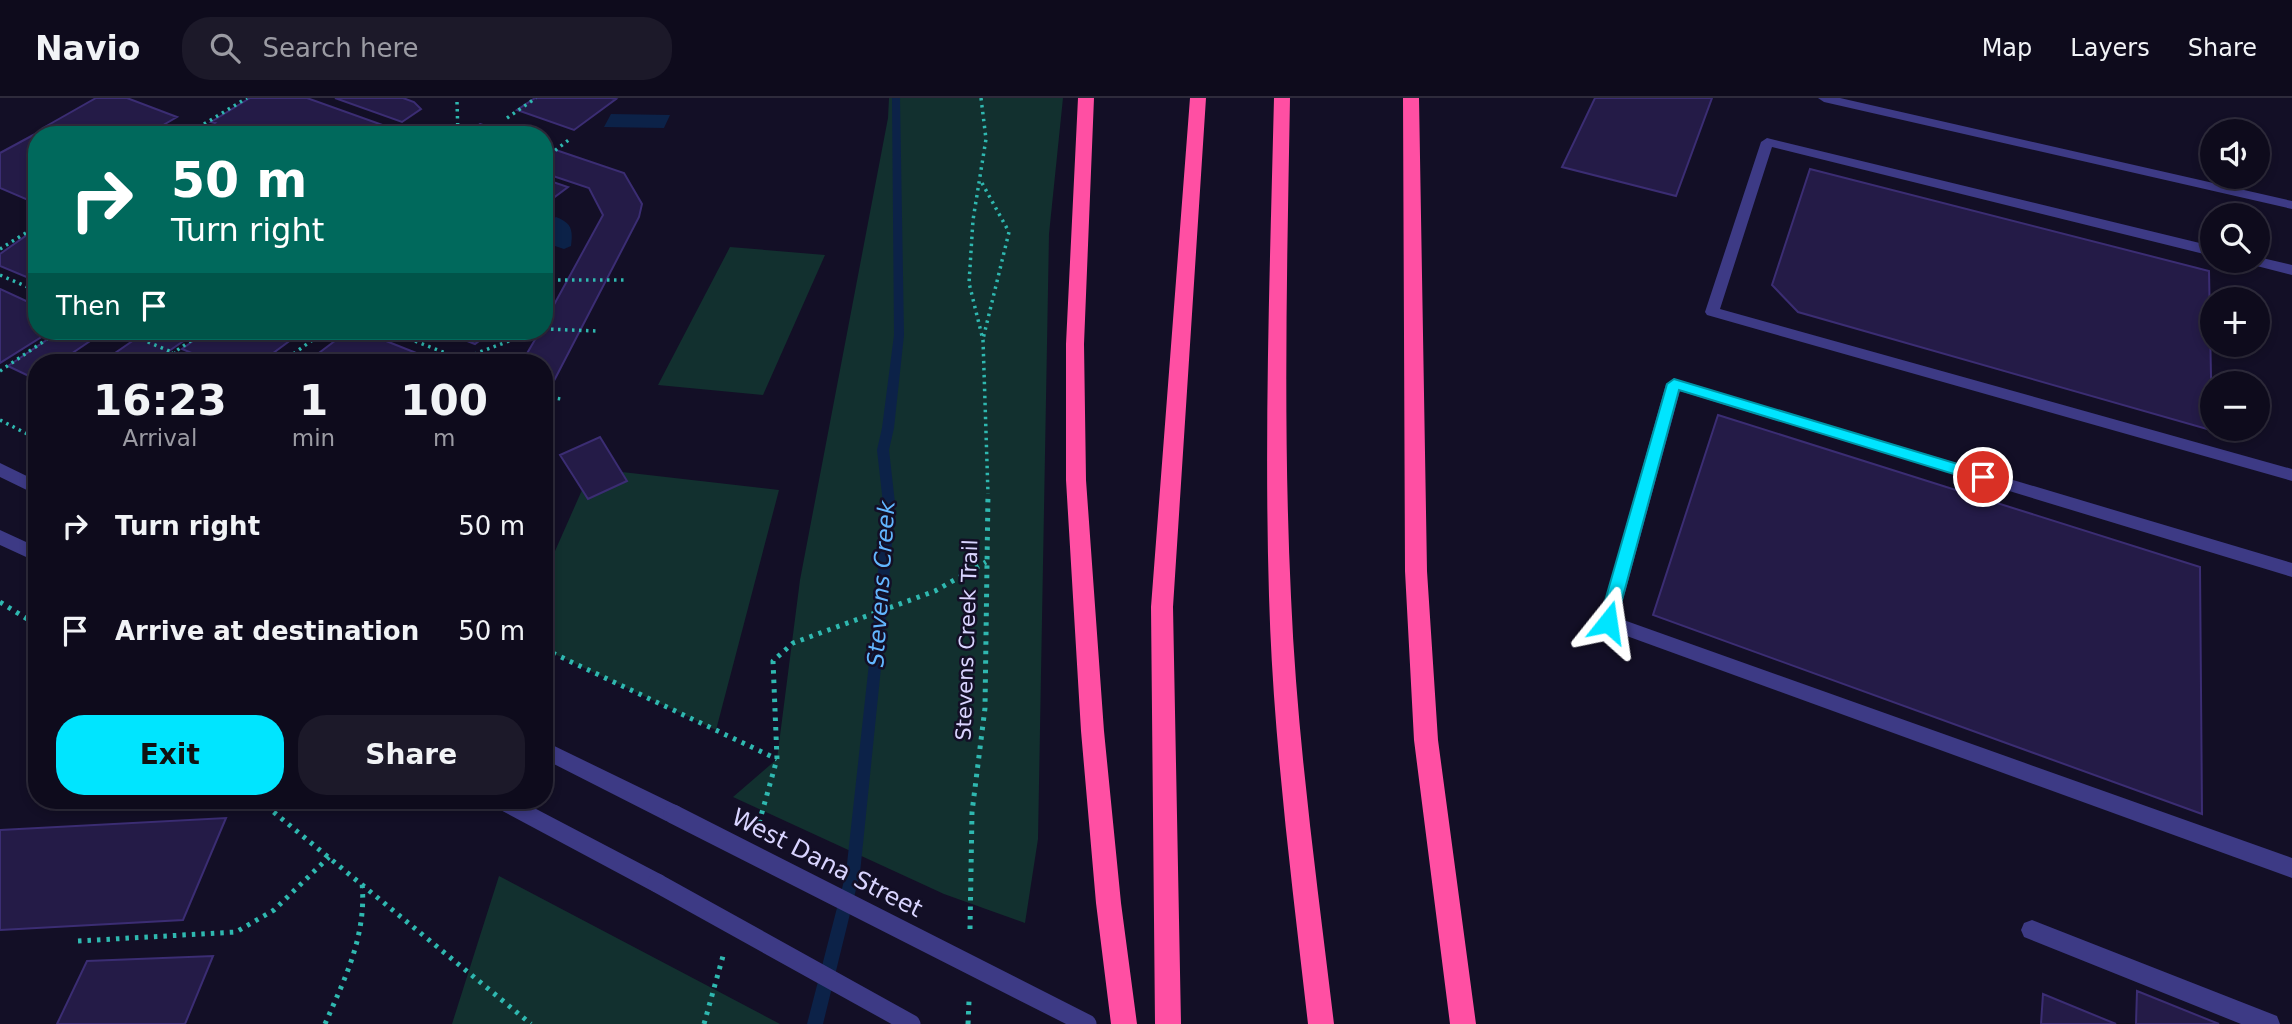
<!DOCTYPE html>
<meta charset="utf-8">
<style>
:root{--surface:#0e0b1c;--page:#1c1929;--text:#f1f3f6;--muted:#9b9ba3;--line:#2e2b3b;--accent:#00e5ff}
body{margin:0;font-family:"DejaVu Sans",sans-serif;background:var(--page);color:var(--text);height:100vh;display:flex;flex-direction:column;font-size:26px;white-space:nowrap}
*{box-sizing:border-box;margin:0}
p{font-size:23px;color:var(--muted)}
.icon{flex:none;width:38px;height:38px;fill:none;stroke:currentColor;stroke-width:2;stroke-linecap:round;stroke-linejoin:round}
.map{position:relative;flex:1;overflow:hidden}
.details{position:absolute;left:28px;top:256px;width:525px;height:455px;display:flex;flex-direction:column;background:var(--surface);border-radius:28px;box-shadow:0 4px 10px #0003,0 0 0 2px var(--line)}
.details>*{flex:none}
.hud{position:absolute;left:28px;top:28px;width:525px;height:214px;border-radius:28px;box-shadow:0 4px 10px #0003,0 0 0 2px var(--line);background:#00695c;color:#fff;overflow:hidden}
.buttons{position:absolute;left:2200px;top:21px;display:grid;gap:14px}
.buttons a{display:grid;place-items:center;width:70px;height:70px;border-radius:50%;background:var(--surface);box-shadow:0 4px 10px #0003,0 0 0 2px var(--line);font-size:35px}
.pin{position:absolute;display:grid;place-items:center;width:60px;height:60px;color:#fff;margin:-30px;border:4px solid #fff;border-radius:50%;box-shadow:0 2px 7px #0007}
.me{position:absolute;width:77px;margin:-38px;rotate:15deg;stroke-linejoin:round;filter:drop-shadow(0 0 5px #0008)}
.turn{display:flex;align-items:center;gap:24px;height:147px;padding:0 28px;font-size:32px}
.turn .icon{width:91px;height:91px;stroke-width:2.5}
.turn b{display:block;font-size:49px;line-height:60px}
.then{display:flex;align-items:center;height:66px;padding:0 28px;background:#0003;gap:14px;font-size:26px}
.eta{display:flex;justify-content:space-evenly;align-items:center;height:119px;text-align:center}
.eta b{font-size:42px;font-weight:800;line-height:49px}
.button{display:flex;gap:14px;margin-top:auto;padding:14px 28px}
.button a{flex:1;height:80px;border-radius:28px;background:var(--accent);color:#111;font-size:28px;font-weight:800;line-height:80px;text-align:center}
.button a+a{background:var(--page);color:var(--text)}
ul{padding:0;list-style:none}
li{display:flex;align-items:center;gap:21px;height:105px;padding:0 28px}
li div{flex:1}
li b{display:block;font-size:26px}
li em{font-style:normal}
header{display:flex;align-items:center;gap:42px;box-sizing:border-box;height:98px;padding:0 35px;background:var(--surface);border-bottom:2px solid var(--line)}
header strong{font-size:33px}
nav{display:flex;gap:38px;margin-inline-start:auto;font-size:24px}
.search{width:490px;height:63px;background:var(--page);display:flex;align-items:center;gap:18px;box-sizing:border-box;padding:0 24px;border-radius:28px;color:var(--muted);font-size:26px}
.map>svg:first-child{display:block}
.green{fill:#12302f}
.water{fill:#0c2248}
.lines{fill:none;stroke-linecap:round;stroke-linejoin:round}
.stream{fill:#0c2248;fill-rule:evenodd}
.building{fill:#241b47;stroke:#3b2d73;stroke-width:2}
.path-far1{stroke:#2fb8b0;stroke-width:3.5;stroke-dasharray:2.5 4.5;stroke-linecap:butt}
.path{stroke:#2fb8b0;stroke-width:5;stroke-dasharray:3.5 6;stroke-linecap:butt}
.service{fill:#3d3a85;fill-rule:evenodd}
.tertiary{fill:#3d3a85;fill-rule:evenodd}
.motorway{fill:#ff4fa3;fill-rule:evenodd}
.tertiary-bridge{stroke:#3d3a85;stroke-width:19}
.route{fill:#00e5ff;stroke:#0095a6;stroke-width:2}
.labels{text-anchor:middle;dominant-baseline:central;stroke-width:5;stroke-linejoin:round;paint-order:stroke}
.street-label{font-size:21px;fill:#d9d4ff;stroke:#130f26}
.water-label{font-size:23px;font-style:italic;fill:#62b6ff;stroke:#130f26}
.near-street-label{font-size:24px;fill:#d9d4ff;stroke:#130f26}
</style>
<header>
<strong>Navio</strong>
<div class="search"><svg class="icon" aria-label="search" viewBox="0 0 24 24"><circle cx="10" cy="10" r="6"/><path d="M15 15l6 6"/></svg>Search here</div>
<nav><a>Map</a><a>Layers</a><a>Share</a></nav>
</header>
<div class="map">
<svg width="2292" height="926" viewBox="0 0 2292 926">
<rect width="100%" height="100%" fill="#130f26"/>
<path class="green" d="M889 0H1063L1049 136 1038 741 1025 825 944 796 733 699 777 661 800 482 888 20Z
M730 149 825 157 763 297 658 287Z
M622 374 779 392 716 632 544 551V478L582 392 588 401 627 383Z
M499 778 780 926H452Z"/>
<path class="water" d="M611 16 670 17 664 30 604 29Z
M556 119C572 125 573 132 571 148L564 151 555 148 548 154 545 164 549 170 544 171V126Z"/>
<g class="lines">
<path class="stream" d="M892 0H900L904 237 894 330 889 352 895 405 887 511 860 775 823 926H807L846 775 875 511 883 405 877 352 882 330 894 237Z"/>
</g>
<path class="building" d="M96 0H127L177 19 146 37H60L43 30Z
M250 0H307L391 30 380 37H250L233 31 227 34 210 28 215 25 211 24Z
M335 0H403L414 4 421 11 402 24Z
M535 0H611L616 1 574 32 517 12Z
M1595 0H1712L1676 98 1562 69Z
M480 26 511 37H463Z
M37 35 41 37H37V97L28 102 0 90V55Z
M544 48 624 75 642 106 639 119 544 302V264H522L540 233H544V225L603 117 589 90 544 75Z
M1810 71 2209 173 2212 331 2214 333 1798 214 1772 187Z
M544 81 568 89 544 107Z
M37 130V183H36L0 168V156Z
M0 191 37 208V233H51L0 265Z
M60 233H105L59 264H37L35 281 8 268Z
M147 233H198L153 264H102Z
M207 233H303L261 264H213L182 251Z
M348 233H361L439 264H307Z
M442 233H492L475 246Z
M1718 317 2200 469 2202 716 1653 517Z
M600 339 627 383 588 401 560 357Z
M226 720 183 822 0 832V732Z
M213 858 185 926H57L87 863Z
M2137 893 2219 926H2136Z
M2043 896 2116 926H2041Z"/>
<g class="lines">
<path class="path-far1" d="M981 0 986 41 973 122 969 185 983 242 988 396
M457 4 458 37
M507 20 536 0
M193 32 205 37
M186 37 247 0
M544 61 570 41
M982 85 1009 134 983 241
M0 151 37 128
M0 177 37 193
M544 182H625
M544 231 597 233
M122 233 195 264
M389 233 461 261 536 233
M160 264 205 233
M282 264 325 233
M0 273 59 233
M544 298 561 301
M0 322 37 341"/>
<path class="path" d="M0 504 37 527
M544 551 777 661
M259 702 531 926
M759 725 777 661 773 563 793 545 935 493 986 464
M970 831 972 714 985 610 988 395
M78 843 236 834 274 812 329 759
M325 926C345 880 367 837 362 785
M704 926 723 858
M968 926 969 903"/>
<path class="service" d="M1818 0H1840L2292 103V111L1824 4Z
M1767 40 2212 148V158L1772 49 1720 211 2292 371V383L1707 217 1705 214 1761 44Z
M2258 159 2292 167V177L2249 166 2247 163H2258Z
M1674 281 2292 465V479L1680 293 1618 520 2292 760V780L1602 529 1599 524 1666 286Z
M2032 822 2277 918 2280 926H2241L2024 839 2021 832 2024 825Z"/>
<path class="tertiary" d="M0 365 37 383V397L0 379Z
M0 432 37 449V464L0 447Z
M544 643 680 709 683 716 680 723 673 725 666 723 544 661Z
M490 702H519L664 778 667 785 664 792 657 795 650 792 493 708Z"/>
<path class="motorway" d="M1078 0H1094L1084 246 1086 382 1104 633 1121 805 1137 926H1111L1096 805 1081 633 1066 382V246Z
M1190 0H1206L1173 509 1181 926H1155L1151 509Z
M1274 0H1290C1287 166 1283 332 1291 499 1297 641 1317 784 1334 926H1308C1292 784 1273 641 1269 498 1264 332 1270 166 1274 0Z
M1403 0H1419L1427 473 1438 642 1476 926H1450L1414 642 1405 473Z"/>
<path class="tertiary-bridge" d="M673 716 1087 926
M657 785 911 926"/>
</g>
<path class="route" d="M1674 281 1988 375 1990 379 1983 385 1679 292 1616 524 1613 529H1602L1599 524 1667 286Z"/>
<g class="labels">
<g class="street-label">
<text transform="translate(967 542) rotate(-88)">Stevens Creek Trail</text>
</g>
<g class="water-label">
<text transform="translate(881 486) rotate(-86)">Stevens Creek</text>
</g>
<g class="near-street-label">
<text transform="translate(827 765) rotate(27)">West Dana Street</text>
</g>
</g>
</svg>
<div class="buttons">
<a><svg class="icon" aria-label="sound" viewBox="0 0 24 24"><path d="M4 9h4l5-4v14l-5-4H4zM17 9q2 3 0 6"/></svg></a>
<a><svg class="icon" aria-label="search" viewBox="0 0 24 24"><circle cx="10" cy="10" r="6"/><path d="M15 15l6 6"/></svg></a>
<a>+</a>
<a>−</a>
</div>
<div class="pin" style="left:1983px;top:379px;background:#d93025"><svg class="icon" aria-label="arrive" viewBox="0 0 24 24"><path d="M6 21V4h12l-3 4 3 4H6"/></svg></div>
<svg class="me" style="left:1608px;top:524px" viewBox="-20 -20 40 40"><path d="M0-17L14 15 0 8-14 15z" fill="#00e5ff" stroke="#fff" stroke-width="4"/></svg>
<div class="hud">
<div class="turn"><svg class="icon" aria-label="right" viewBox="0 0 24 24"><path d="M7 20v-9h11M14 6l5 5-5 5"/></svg><div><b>50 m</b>Turn right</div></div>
<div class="then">Then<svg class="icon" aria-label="arrive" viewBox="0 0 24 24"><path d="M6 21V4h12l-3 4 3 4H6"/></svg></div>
</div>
<section class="details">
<div class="eta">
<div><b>16:23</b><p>Arrival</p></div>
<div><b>1</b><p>min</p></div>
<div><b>100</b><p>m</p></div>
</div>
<ul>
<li><svg class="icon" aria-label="right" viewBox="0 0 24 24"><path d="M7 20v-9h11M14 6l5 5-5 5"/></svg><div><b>Turn right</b></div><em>50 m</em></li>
<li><svg class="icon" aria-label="arrive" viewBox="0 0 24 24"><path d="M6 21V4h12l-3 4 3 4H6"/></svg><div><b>Arrive at destination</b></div><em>50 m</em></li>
</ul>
<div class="button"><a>Exit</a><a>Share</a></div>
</section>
</div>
